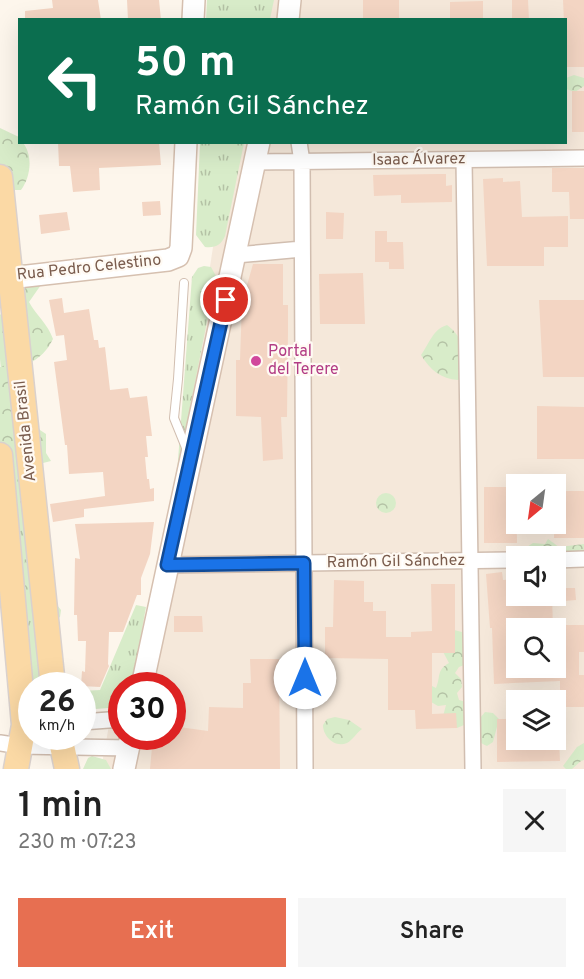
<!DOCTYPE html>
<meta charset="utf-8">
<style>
:root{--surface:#fff;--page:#f6f6f6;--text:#222;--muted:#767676;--accent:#e76f51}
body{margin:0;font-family:Overpass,sans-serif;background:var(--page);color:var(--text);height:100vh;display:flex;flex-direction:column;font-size:22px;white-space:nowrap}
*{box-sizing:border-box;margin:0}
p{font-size:20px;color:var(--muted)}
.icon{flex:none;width:33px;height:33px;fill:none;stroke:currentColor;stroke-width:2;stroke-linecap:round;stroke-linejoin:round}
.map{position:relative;height:769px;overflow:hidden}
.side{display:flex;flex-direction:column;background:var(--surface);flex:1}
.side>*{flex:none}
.guide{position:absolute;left:18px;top:18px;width:549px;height:126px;border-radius:0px;box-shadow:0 6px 24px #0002;background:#0b6e4f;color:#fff;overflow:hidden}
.needle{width:39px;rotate:209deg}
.controls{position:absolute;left:506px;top:474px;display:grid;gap:12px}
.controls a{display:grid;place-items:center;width:60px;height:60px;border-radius:0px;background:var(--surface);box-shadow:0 6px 24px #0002;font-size:30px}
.speed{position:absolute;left:18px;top:672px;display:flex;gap:12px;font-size:30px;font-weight:700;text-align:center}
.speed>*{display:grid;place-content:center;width:78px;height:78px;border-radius:50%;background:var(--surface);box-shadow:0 6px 24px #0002;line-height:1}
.speed small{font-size:15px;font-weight:400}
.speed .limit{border:9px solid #d22;background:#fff;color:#111}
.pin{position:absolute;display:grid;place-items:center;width:51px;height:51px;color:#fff;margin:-26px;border:3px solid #fff;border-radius:50%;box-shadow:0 2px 6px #0007}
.me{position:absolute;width:66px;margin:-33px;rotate:0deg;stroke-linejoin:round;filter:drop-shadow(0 0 4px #0008)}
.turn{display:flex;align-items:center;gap:21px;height:126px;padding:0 18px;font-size:27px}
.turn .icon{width:78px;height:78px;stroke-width:2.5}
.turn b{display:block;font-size:42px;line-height:51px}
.round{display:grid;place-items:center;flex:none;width:63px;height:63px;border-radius:0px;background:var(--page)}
.overview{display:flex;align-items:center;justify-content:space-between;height:102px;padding:0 18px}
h1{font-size:36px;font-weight:600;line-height:45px}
.cta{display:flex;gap:12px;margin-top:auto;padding:12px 18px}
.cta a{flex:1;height:69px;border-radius:0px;background:var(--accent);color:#fff;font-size:24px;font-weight:600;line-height:69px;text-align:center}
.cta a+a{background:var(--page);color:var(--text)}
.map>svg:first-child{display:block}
.residential{fill:#f5e8da;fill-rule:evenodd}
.grass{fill:url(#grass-tufts)}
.forest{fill:url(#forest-crowns)}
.building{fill:#f3d5c3}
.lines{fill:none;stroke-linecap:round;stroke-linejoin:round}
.lane-casing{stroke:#d1beb0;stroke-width:10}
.street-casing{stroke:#d1beb0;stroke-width:18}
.secondary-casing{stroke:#d6c0b0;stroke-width:24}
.primary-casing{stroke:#dad1cd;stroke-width:27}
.lane{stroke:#fff;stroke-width:8}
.street{stroke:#fff;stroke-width:15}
.secondary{stroke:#fff;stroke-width:21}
.primary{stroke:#fbd9a5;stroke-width:24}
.route-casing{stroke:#114b97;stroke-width:15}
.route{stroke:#1a73e8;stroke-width:10}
.hotel-dot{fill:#d1479c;stroke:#fffaf3;stroke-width:2}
.labels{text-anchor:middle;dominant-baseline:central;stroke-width:4.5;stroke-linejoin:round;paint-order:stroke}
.street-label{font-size:16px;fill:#7a5c4d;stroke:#fffaf3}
.hotel-label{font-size:16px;fill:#b23c85;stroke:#fffaf3;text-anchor:start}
</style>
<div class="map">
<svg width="584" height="769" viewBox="0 0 584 769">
<defs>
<pattern id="grass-tufts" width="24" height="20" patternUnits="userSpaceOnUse" patternTransform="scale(1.5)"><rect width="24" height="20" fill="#d8ecc9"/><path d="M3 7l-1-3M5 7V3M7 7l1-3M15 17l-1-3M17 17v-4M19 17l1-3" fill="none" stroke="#b4c2a5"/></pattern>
<pattern id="forest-crowns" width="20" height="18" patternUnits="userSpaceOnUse" patternTransform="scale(1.5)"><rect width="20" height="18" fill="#d8ecc9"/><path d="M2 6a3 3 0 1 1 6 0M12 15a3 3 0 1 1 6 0" fill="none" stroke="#b4c2a5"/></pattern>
</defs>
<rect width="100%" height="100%" fill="#fdf6ec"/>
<path class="residential" d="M250 0H584V769H101L115 693 164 566 229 143 566 142V20L247 19ZM516 484H555V524H516ZM516 556H555V596H516ZM516 628H555V668H516ZM122 686H172V736H122ZM516 700H555V740H516Z"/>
<path class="grass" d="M207 0H274L270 19 206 20Z
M200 143H244L225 236C221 245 216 248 205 247L196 235Z
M204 266 211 267 216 276 177 473 192 277 198 268Z
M0 314 2 316 43 685H32L0 359Z
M136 605 146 607 132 685 122 686 121 707 83 710 82 691 100 690Z
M92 756 106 760 111 769H83L88 758Z"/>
<path class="forest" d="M574 75 584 78V86L575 92 566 89V78Z
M0 128 19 137 20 142 23 143C33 155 31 177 21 190H0Z
M27 264 36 271 43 282 29 302C36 315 48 324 53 339 47 351 40 358 28 364L22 437 38 427 40 430 46 434V453L51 461 39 464 30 497 17 500H4L11 471 21 464 18 452 6 456H0V367H3L13 361 0 346V327L14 311 15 265Z
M447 325C466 339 463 355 463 376L458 380C441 379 430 370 421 355 429 344 433 329 447 325Z
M376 503a10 10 0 1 1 20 0a10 10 0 1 1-20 0Z
M548 539 559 547 584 544V559L523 556 522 550 533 543 545 544Z
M26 562 39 566 53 600 61 610 60 617 54 621 20 608 16 570Z
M454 630 462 632 468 643 467 664 459 667 455 673 461 679 462 687 457 693 459 700 466 702 480 718 485 712 493 713 499 719 493 742 487 746C476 742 473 732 464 725L457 728 442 720 446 705 438 706 431 702 428 694 432 686 436 688C441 677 436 670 449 663L441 648Z
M335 717 349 720 362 729C356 733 353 740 347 743 334 748 323 736 323 725L327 719Z
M584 743V760L581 761 572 769H566L563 766 577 747Z"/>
<path class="building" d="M52 0H98L101 20H25V11L53 8Z
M127 0H159L161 20H128Z
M363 0H399V19H363Z
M512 0H528L529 20H512Z
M563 0H584V67H566Z
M483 1V20H450V2Z
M572 91H584V132H572Z
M58 142H159L161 165 99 168 100 190 73 192 70 166H59Z
M552 168H584V219H570L569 192H552Z
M438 174H446V186L452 185V202L401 203V195L374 196 373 175Z
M503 178V182L520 181 522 217 568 216V247H544V266H487L483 179Z
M160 201 161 215 143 216 142 202Z
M67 212 70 230 41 234 39 215Z
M326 212 344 213 343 239H326Z
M375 231H387V242H403L404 269H389V262H375Z
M253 264H283V305H288V331L287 417H281L283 459 263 461 261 417 236 416V360H240L242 303Z
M363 273 365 324H320L319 274Z
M62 298 64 313 89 309 94 340H98L99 348 105 347 110 390 128 388 130 398 147 396 152 436H146L148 457H145L147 479H149L150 489 154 488V501L84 509V517L53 522 50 504 105 496 103 472 69 474 67 445H65L54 362 67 360 64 335 56 336 49 300Z
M539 300H584V377H543Z
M537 406 584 407V459H537Z
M484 487H516L517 543H484Z
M555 491H584V538H554Z
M154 522 150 554 141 578V595H137L123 632H109L108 664 109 666 100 687 81 686 82 671 85 672 86 641H78L77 615H74L75 558 80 559 75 524Z
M502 572 503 580 516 579V596H552L553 628H516V668H555V625H584V652H579V675H584V707H560V681L494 684 492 628H490L486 574Z
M334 580 364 581V602H373V611H386V637H411V632L432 631 431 584H455V653H432V714L456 713 457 728 416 729 415 710H388V659L325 658V627H333Z
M563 588H575L576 600 564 601Z
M174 616H202L203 632H174Z
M250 659H279L280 769H150L153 736H172V726L208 731 209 707 243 708V683H251Z
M497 719H516V740H559L560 761 497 762Z"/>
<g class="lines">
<defs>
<path id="lane" d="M184 283 178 379 174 418 187 450"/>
<path id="street" d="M299 142 302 162 305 769
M464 160 473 769
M254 162 584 158
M236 255 302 249
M555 560 584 559
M167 565 516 560
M82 722 122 719
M0 743 20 746 129 748"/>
<path id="secondary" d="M193 20 194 0
M288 20 290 0
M0 279 168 260 178 256 181 248 186 142
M142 686 259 142
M124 769 131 736"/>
<path id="primary" d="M0 177 53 686
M0 455 24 725 16 769
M60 736 67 769"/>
</defs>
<use href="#lane" class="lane-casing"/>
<use href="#street" class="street-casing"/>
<use href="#secondary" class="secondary-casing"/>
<use href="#primary" class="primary-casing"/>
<use href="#lane" class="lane"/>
<use href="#street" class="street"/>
<use href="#secondary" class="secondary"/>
<use href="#primary" class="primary"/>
</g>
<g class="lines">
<defs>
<path id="route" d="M226 300 167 565 304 563 305 678"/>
</defs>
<use href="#route" class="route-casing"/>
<use href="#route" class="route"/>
</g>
<circle class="hotel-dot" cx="256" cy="361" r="6"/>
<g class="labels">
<g class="street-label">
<text transform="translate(419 160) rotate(-1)">Isaac Álvarez</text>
<text transform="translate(89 268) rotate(-6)">Rua Pedro Celestino</text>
<text transform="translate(26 431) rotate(-96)">Avenida Brasil</text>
<text transform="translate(396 562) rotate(-1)">Ramón Gil Sánchez</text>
</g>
<g class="hotel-label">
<text x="268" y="352">Portal<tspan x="268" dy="18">del Terere</tspan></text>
</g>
</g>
</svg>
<div class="controls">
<a><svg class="needle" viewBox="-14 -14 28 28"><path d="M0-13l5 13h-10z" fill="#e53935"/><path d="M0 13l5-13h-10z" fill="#767676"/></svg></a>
<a><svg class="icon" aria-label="sound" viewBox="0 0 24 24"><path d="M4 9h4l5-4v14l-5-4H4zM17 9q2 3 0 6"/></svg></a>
<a><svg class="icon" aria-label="search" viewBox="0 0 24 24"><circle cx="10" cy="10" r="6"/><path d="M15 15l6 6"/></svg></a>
<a><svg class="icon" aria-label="layers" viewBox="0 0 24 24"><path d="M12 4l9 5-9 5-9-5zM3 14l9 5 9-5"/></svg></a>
</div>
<div class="speed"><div>26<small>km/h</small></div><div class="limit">30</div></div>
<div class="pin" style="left:226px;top:300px;background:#d93025"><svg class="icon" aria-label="arrive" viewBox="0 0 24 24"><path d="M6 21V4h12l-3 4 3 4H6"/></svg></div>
<svg class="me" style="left:305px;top:678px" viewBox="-20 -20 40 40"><circle r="19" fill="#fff"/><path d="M0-13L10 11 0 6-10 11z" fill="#1a73e8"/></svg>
<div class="guide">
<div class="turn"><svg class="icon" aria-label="left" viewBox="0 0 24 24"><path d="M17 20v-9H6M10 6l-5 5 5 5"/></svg><div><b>50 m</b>Ramón Gil Sánchez</div></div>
</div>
</div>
<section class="side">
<div class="overview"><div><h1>1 min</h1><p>230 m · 07:23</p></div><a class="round"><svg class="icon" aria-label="close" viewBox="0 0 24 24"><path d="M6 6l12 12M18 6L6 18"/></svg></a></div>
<div class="cta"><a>Exit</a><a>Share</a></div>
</section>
